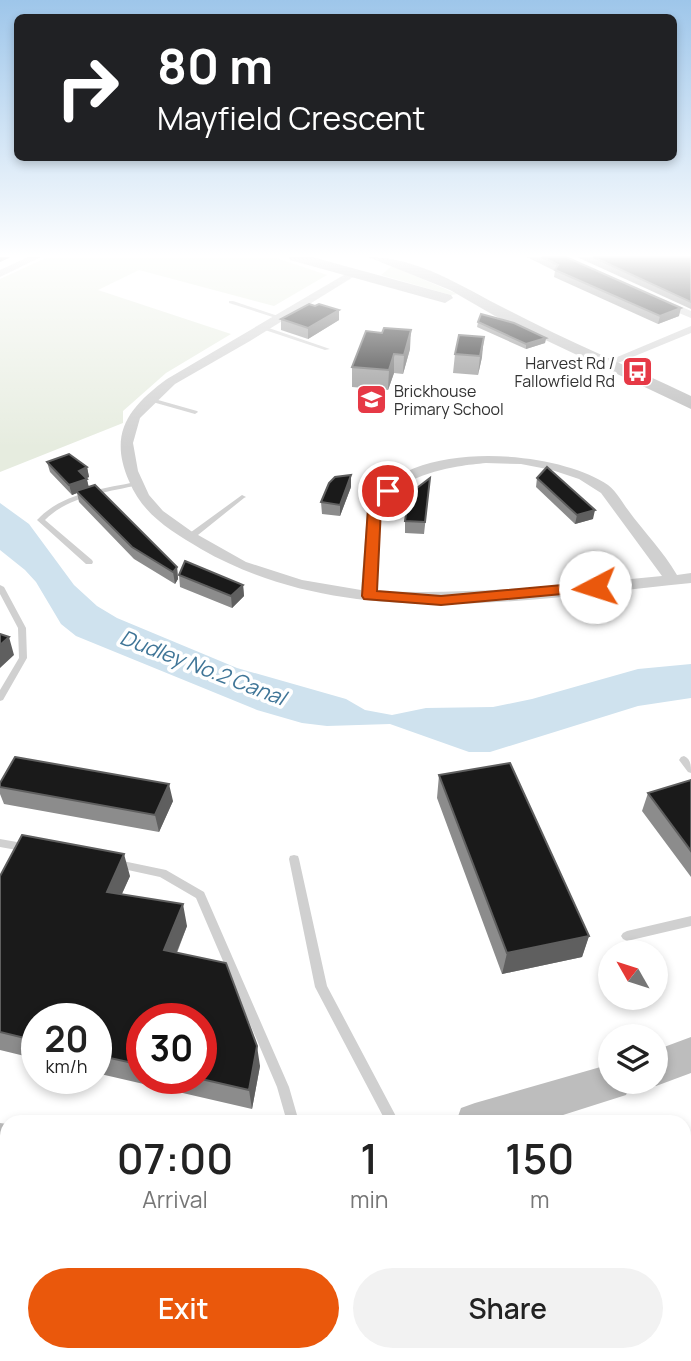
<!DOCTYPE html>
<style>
:root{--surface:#fff;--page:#f2f2f2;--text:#222;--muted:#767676;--accent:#ea580c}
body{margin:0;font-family:Manrope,sans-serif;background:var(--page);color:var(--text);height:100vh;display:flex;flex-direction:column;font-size:26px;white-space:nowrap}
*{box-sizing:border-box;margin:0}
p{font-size:23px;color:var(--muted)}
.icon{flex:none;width:38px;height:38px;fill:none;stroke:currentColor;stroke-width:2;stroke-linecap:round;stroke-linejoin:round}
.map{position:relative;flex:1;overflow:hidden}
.panel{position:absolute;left:0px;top:1115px;width:691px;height:247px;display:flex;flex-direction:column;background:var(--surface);border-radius:21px 21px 0 0;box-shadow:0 4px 10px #0003}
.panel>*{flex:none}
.top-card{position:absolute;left:14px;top:14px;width:663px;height:147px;border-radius:10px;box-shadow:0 4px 10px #0003;background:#202124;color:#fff;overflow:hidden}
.needle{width:46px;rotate:309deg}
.controls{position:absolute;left:598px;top:940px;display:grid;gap:14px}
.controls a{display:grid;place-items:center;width:70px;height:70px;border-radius:50%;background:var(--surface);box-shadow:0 4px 10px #0003;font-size:35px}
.speed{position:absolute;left:21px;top:1003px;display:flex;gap:14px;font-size:35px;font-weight:700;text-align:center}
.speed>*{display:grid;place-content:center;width:91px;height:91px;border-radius:50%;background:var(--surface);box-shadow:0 4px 10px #0003;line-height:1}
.speed small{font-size:18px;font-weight:400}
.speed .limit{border:10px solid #d22;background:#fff;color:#111}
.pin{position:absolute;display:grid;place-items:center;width:60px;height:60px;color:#fff;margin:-30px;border:4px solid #fff;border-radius:50%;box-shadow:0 2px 7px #0007}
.me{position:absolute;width:77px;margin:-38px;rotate:265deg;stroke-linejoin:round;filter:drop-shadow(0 0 5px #0008)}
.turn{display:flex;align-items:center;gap:24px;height:147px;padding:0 28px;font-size:32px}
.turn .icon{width:91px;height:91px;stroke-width:2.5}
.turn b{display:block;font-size:49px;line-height:60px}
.eta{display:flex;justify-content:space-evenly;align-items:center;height:119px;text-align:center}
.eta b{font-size:42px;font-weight:600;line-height:49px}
.action{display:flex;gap:14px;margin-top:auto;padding:14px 28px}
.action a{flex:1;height:80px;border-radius:42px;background:var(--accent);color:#fff;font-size:28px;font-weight:600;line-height:80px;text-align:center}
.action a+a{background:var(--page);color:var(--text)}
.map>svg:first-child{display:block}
.green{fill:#e6ecdf}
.water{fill:#cfe2ee}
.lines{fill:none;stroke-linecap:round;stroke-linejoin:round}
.lane{fill:#d0d0d0;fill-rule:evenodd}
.street{fill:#d0d0d0;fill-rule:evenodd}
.secondary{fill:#bdbdbd;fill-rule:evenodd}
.wall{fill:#8c8c8c;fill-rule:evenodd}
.shaded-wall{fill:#5f5f5f}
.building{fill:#1a1a1a;stroke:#5f5f5f;stroke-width:2}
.route{fill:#ea580c;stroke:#983908;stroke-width:2}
.labels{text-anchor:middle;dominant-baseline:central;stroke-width:7;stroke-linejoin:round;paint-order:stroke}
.far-poi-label{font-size:16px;fill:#333;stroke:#fff;text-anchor:end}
.water-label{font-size:21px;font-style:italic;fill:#3f7597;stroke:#fff}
</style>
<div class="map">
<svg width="691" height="1361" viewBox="0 0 691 1361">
<rect width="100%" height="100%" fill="#fff"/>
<path class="green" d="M48 257H273L327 275 274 306 139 270 98 290 231 334 166 373 123 411V423L0 472V279Z
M392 266 457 294 451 295 381 275Z"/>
<path class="water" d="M0 503 29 524 74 585 97 606 117 618 237 668 346 699 365 710 392 715 426 708 493 707 532 699 638 669 691 664V698L638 706 490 752H469L390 724 327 726 302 723 257 710 76 636 61 624 36 582 25 570 0 550Z"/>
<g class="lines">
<path class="lane" d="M229 301H233L281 317 276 318 229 303Z
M259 326H263L330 349 325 350 259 328Z
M151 398 197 411 198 412 195 414 149 401 148 400Z
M136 482 138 483V485C106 493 70 495 45 520L92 560 93 562 92 564H86L37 520C62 493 102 489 136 482Z
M242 495 246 497 244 498 193 539H187V535Z
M0 585 4 587 26 628 27 658 3 700 0 701V690L19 658 18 628 0 594Z
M684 756C691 759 691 766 691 773L688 772 679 760 681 757Z
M0 839 28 844 32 845 33 848 32 851 28 852 0 847Z
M294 855 298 856 299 859 327 986 399 1122H386L315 987 289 859 290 856Z
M118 860 166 870 204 892 289 1087 299 1122H287L277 1087 196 898 160 877 114 867 113 864 114 861Z
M691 916V926L627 941 623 939 621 936 623 933 627 931Z"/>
<path class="street" d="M28 257H41L0 277V270Z
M354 269 358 270V274L250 341 175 384 140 418 133 443 138 471 149 495 163 511 191 531 246 562 302 580 361 590 367 513C393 436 555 448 608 485 617 492 622 502 628 510 644 532 663 551 677 575L691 573V583C530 599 349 634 201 549 171 531 143 515 129 481 108 433 129 407 167 379ZM486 463 521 464 552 470 579 479 601 493 662 576C567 585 473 595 377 591 379 566 373 533 382 510 396 474 453 466 486 463Z
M655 299H663L691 311V318L655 303Z
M691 326V333L613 365 603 363Z"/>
<path class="secondary" d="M288 257H312L451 295 453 298 445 303 290 260Z
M368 257C419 257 462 287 506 309 567 341 630 367 691 396V409L495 316 450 290Z
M691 1037V1073L656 1086 645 1082H656V1050Z
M611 1064V1082H632L626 1095 541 1122H456L461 1108 475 1103Z
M0 1123 7 1124V1164L0 1163Z
M89 1354H134V1361H88Z"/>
</g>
<path class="wall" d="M527 257H566L679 316 658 324 554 277 555 271Z
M577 257H691V309Z
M281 319 339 320 308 339 281 330Z
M478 322 546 338 545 343 526 349 477 327Z
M459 335 482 357 478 375 453 373 455 354Z
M410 349 403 374 394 373 388 390 352 387V367Z
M47 462 87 467 89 477 86 478 89 487 177 567 178 579 175 584 134 559 79 502 77 493 72 495 50 472Z
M537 478 593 519 575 524 536 487Z
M351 487 340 516 322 514 321 502Z
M429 489 424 534 405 533V521Z
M179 575 243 585 244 596 232 608 180 587Z
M439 775 589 936 582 957 502 974 437 798Z
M691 780V877L642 811 648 793Z
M0 783 173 801 159 832 4 804 0 794Z
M0 876H130L122 894 187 926 177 953 260 1066 252 1109 96 1073V1018H37V1059L0 1050ZM142 1018 201 1078H142Z
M239 1354H520L519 1361H264Z"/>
<path class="shaded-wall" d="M0 257H11L0 262Z
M681 308 679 316 658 324 660 316Z
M339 310V320L308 339V328Z
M411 330 410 349 403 374 404 355Z
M484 337 482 357 478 375 480 356Z
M546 338 545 343 526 349V344Z
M394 354V373L388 390 389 370Z
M87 467 89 477 81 481 79 471Z
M351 475V487L340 516V505Z
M87 479 89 489 76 491 77 493 72 495 69 485Z
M595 510 593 519 575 524 577 515Z
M177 567 178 579 175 584 173 572Z
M243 585 244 596 232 608 231 596Z
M9 637 14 655 0 668V645Z
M169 784 173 801 159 832 155 815Z
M124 854 130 876 113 913 107 892Z
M183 904 187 926 169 971 164 950Z
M589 936 582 957 502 974 507 953Z
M257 1046 260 1066 252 1109 249 1090Z
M19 1354H31L30 1361H18Z"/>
<path class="building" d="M542 257H566L681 308 660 316 555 270 558 265Z
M593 257H691V302Z
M309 304 315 306 319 304 339 310 308 328 281 319Z
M481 314 514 323 546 338 526 344 478 322Z
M384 328 411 330 404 355 394 354 389 370 352 367 366 331 382 333Z
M459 335 484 337 480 356 455 354Z
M69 454 87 467 79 471 87 479 69 485 47 462Z
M547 467 595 510 577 515 537 478Z
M351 475 340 505 321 502 329 483 335 477Z
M430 478 425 522 405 521 409 494Z
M95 485 177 567 173 572 132 547 76 491Z
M185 561 243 585 231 596 179 575Z
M0 634 9 637 0 645Z
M15 757 169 784 155 815 0 787V783Z
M510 763 589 936 507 953 439 775Z
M691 780V851L648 793Z
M22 835 124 854 107 892 183 904 164 950 226 963 257 1046 249 1090 197 1078H201V1018H142V1065L96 1055V1018H37V1041L0 1032V876Z
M0 1204H7V1354H19L18 1361H0Z
M275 1354H520L519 1361H299Z"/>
<linearGradient id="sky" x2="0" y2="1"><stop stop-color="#9ec6ea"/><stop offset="0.57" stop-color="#fff"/><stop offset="1" stop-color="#fff" stop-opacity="0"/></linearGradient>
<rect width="691" height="448" fill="url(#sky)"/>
<path class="route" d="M388 487 395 491 381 508 377 591 441 596 595 582 603 587 595 591 441 605 364 599 362 596 368 508 384 488Z"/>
<defs>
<symbol id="bus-square" viewBox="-11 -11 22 22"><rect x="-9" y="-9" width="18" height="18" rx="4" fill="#e63946" stroke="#fff"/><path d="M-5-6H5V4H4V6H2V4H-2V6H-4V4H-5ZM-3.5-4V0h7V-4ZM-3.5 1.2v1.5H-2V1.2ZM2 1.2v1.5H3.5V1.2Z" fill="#fff"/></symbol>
<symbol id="school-square" viewBox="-11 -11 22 22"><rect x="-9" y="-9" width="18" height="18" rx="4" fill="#e63946" stroke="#fff"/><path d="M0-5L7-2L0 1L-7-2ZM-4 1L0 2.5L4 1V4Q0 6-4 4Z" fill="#fff"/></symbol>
</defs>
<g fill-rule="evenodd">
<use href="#bus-square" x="620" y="354" width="35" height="35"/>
<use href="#school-square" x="354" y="382" width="35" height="35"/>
</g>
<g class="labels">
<g class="far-poi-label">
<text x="615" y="363">Harvest Rd /<tspan x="615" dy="18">Fallowfield Rd</tspan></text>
<text x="394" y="391" text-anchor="start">Brickhouse<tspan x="394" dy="18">Primary School</tspan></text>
</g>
<g class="water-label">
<text transform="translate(203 667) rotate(21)">Dudley No.2 Canal</text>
</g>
</g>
</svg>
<div class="controls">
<a><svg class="needle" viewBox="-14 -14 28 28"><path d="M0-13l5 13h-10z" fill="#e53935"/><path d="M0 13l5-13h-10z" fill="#767676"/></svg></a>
<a><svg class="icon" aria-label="layers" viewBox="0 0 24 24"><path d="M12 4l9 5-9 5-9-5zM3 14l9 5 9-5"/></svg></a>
</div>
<div class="speed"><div>20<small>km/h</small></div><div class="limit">30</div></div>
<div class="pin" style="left:388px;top:491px;background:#d93025"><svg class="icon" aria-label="arrive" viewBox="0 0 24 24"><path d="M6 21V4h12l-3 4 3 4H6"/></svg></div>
<svg class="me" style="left:595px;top:587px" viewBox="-20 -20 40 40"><circle r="19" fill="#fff"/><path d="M0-13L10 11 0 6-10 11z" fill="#ea580c"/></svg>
<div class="top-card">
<div class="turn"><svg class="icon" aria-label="right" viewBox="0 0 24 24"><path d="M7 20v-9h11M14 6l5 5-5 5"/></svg><div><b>80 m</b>Mayfield Crescent</div></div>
</div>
<section class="panel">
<div class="eta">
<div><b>07:00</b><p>Arrival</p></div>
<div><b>1</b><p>min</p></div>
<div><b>150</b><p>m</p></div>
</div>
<div class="action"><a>Exit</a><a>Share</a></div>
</section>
</div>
